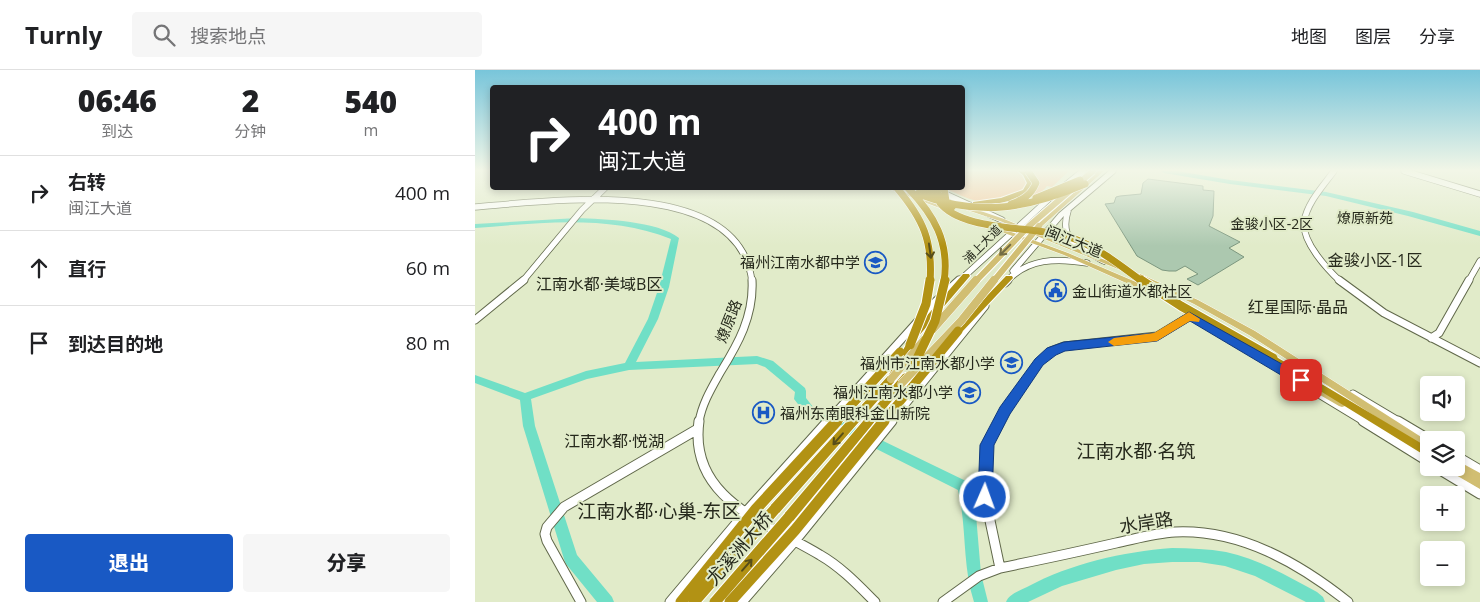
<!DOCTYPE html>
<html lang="zh">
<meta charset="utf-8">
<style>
:root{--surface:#fff;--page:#f6f6f6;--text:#202124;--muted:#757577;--line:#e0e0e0;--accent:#1959c4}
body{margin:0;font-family:"Open Sans","Noto Sans SC",sans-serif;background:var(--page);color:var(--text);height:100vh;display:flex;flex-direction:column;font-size:19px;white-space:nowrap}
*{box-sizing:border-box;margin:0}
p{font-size:16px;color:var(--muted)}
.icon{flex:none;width:28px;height:28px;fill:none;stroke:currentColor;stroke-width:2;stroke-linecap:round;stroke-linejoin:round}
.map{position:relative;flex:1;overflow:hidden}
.sheet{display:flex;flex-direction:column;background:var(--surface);width:475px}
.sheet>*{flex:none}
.top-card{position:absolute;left:15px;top:15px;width:475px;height:105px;border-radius:5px;box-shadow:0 2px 8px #0003;background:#202124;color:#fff;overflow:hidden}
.tools{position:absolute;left:945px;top:306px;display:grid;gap:10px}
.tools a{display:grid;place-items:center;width:45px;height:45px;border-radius:5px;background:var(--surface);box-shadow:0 2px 8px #0003;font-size:25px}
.pin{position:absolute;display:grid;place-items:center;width:42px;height:42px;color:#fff;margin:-21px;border-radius:10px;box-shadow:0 2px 8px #0006}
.me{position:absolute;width:55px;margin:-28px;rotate:2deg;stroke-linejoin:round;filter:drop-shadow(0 0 4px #0008)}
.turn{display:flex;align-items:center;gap:18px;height:105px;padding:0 25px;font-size:22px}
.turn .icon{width:65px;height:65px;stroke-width:2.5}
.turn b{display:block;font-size:35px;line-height:42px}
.eta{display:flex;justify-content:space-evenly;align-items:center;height:85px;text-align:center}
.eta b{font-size:30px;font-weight:800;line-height:35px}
.primary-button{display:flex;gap:10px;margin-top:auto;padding:10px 25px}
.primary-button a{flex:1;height:58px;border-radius:5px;background:var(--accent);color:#fff;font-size:20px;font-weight:800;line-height:58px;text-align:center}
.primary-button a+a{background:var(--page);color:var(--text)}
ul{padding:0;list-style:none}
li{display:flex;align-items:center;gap:15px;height:75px;padding:0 25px;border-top:1px solid var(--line)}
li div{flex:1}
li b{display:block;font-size:19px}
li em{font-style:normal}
header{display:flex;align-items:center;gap:30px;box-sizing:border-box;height:70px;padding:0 25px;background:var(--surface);border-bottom:1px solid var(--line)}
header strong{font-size:24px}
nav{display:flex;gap:28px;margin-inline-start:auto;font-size:18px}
.search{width:350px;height:45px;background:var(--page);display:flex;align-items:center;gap:12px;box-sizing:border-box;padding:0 18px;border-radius:5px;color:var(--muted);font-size:19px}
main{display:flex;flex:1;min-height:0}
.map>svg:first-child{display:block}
.green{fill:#f6c597}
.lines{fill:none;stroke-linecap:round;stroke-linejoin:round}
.river{fill:#70dfc6;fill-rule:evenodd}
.building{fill:#acc8af;stroke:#7c977f}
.secondary-far2-casing{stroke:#60684a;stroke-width:7}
.secondary-far1-casing{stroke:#60684a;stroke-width:9}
.secondary-casing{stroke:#60684a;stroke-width:11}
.primary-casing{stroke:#fff;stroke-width:1}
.highway-casing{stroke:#fff;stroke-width:2}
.secondary-far2{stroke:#fff;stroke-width:5.5}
.secondary-far1{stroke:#fff;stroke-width:7}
.secondary{stroke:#fff;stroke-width:9}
.primary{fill:#d1be72;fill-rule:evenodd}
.highway{fill:#b29214;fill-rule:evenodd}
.primary-bridge-far1-casing{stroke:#fff;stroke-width:8;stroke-linecap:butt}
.primary-bridge-casing{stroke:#fff;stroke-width:9;stroke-linecap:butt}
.highway-bridge-far2-casing{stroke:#fff;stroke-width:8;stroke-linecap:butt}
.highway-bridge-far1-casing{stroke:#fff;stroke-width:11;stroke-linecap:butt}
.highway-bridge-casing{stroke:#fff;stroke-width:13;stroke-linecap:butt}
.primary-bridge-far1{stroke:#d1be72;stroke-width:6}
.primary-bridge{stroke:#d1be72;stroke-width:8}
.highway-bridge-far2{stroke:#b29214;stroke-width:7}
.highway-bridge-far1{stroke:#b29214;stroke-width:9}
.highway-bridge{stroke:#b29214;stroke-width:11}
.oneway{stroke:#736c43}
.oneway2{stroke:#574e19}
.route{fill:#1959c4;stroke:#103a7f}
.slow{fill:#f59e0b}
.labels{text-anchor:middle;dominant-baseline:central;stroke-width:4;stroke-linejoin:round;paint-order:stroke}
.far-street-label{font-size:12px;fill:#26291c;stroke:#e1ebc9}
.far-neighbourhood-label{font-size:14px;fill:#26291c;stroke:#e1ebc9}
.street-label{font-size:15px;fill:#26291c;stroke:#e1ebc9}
.poi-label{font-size:15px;fill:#26291c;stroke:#e1ebc9;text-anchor:end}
.neighbourhood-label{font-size:16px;fill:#26291c;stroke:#e1ebc9}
.near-street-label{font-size:18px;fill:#26291c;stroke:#e1ebc9}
.near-neighbourhood-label{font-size:19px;fill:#26291c;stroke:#e1ebc9}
</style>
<header>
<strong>Turnly</strong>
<div class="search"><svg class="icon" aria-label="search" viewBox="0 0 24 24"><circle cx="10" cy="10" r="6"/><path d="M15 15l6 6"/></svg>搜索地点</div>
<nav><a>地图</a><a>图层</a><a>分享</a></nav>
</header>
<main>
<section class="sheet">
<div class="eta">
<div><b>06:46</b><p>到达</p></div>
<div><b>2</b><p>分钟</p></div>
<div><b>540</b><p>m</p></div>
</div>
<ul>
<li><svg class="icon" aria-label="right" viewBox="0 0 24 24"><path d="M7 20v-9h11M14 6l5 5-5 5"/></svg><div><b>右转</b><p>闽江大道</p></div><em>400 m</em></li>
<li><svg class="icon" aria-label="ahead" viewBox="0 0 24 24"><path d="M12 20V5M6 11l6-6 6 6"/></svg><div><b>直行</b></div><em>60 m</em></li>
<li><svg class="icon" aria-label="arrive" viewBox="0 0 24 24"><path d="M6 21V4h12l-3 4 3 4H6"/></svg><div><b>到达目的地</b></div><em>80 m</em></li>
</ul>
<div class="primary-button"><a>退出</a><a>分享</a></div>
</section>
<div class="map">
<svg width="1005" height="532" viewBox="0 0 1005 532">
<rect width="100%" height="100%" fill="#e1ebc9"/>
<path class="green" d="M488 101H594L577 117 572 116C559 133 522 134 502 131 490 128 480 123 470 118H488Z"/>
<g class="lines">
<path class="river" d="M686 101H702L755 110 851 122 938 142 1005 161V166L933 146 851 126 755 114 689 103Z
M102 148C129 149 183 151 204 168L194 217 183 249 161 292 282 286 298 291 330 318 331 321V328L338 337 493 412 501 445 506 504 513 532H499C487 495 492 457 483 420L330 343 319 329 320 322 290 297 282 294 154 300 112 309 56 329 60 356 102 485 137 527 139 532H122L91 494 89 489 48 356 45 330 0 313V305L50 323 111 301 150 293 173 249 184 217 196 169C134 144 64 153 0 158V154Z
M697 478C715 478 733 479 751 482 783 489 813 506 842 522L848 527 850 532H831L780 506 750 496 724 492H697L669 494 641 500 587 516 553 532H531C534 524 544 521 552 517 597 493 647 482 697 478Z"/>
</g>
<path class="building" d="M673 109 728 116V120L739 121 738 146 734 156 765 172 754 178 769 187 723 215 712 209 723 204 710 196 701 201H694L687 200 662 186 630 134 639 133 641 127 645 126 666 124 668 113Z"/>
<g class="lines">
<defs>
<path id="secondary-far2" d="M859 101C848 116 832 133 829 152 827 172 852 199 866 212
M929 101 1005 124
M592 114 608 101
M457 118 527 150
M0 137C75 131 265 104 277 212
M593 141C583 172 606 178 629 191
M538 201 586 145 638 101
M47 212 107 140 130 118
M483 212 576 127
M531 212C553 188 582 188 612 193
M993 212 1005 191"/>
<path id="secondary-far1" d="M864 210 909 243 1005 293
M530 213 533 210
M0 250 49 210
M956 268 964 263 994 210
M834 318 890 352
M878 324 925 352
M224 352C227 334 236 319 245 303 263 274 279 246 277 210
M352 352 461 231 484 210
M416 352 510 236
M524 352 564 292 576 281 589 276 682 266 715 246"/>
<path id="secondary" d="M224 351C213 429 292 453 345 485 366 497 383 515 400 532
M525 351 512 375 510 427 525 498
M888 351 954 392
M923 351 955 370
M981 386 1005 400
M962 398 1005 424
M106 532 72 471 70 464 72 457 89 437 221 360
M195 532 271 442 353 351
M267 532 319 472 417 351
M468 532 504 506 525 498C564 490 602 482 641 473 660 469 680 463 700 462 765 459 824 493 873 532"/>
<path id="primary" d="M623 101H629L566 157H562V155Z
M412 118H419L475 139 474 140H470Z
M488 135 529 149 652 199 653 200 652 201H648L525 151 486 138V136Z
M515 154 593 183 682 221 683 223 680 225H678L589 185 513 157 512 156Z
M665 204 723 230 780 261 954 372V381L774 265 719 234 663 207 662 206 663 205Z
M704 237H710L718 244 870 332 871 334 870 336 867 337 864 336 712 248 703 239Z
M981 390 1005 403V419L974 401 973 398H981Z"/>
<path id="highway" d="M543 101C553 101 554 104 558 113 556 117 555 121 552 123 541 132 511 136 498 134V132L526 128 548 120 552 113 548 105Z
M488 204H494L495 206 442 268H436L435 266 436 264Z
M531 206H537L538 208 486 263H480L479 261 480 259Z
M435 272 439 275 419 312 304 443 300 444 296 443 294 439 296 435 413 306 432 273Z
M798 285 954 378V388L795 290 793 288 795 286Z
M431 303 434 304 436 307 434 310 318 451 314 452 310 451 308 447 310 443 428 304Z"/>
</defs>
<use href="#secondary-far2" class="secondary-far2-casing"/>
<use href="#secondary-far1" class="secondary-far1-casing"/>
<use href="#secondary" class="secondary-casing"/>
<use href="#primary" class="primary-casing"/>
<use href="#highway" class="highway-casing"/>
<use href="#secondary-far2" class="secondary-far2"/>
<use href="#secondary-far1" class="secondary-far1"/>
<use href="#secondary" class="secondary"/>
<use href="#primary" class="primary"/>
<use href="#highway" class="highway"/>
<defs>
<path id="primary-bridge-far1" d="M500 212 554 156 618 101
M518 212 564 156"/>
<path id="primary-bridge" d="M458 259 501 210
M416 309 449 270
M426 314 486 251 519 210"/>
<path id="highway-bridge-far2" d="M422 118C448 149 458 171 455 212
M433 118C459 145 475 172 469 212
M444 118 465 126
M462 118C463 123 462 129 465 133 489 163 565 155 600 169 625 179 646 196 668 212
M469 118 471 131 477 137
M443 124C504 147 551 139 610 114
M561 128 605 110
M536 134C548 130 556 125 561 113L553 101"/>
<path id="highway-bridge-far1" d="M666 210 706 236 798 288
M435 275 451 234 455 210
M438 297 460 251 470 210
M361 352 425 282
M408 352 483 261"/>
<path id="highway-bridge" d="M206 532 281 439 362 351
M219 532 300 439
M240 532 314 447
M255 532 320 460 409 351"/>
</defs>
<use href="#primary-bridge-far1" class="primary-bridge-far1-casing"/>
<use href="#primary-bridge" class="primary-bridge-casing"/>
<use href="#highway-bridge-far2" class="highway-bridge-far2-casing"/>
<use href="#highway-bridge-far1" class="highway-bridge-far1-casing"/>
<use href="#highway-bridge" class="highway-bridge-casing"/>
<use href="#primary-bridge-far1" class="primary-bridge-far1"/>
<use href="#primary-bridge" class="primary-bridge"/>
<use href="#highway-bridge-far2" class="highway-bridge-far2"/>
<use href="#highway-bridge-far1" class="highway-bridge-far1"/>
<use href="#highway-bridge" class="highway-bridge"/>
</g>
<defs><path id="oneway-shaft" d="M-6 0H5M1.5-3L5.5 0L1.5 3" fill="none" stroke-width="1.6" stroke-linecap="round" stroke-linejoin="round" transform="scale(1.25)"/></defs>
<use class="oneway" href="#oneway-shaft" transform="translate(530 180) rotate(135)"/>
<g class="oneway2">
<use href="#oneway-shaft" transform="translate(455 181) rotate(82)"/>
<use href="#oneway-shaft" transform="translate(363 369) rotate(131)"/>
<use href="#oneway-shaft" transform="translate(272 495) rotate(-49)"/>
</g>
<linearGradient id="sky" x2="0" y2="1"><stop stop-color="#78c5da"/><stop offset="0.57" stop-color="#f2f6e7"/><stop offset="1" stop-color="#f2f6e7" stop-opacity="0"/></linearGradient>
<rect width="1005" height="176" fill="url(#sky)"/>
<path class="route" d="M714 242 830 307 832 310 830 314H821L715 251 682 271 590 281 581 285 568 295 535 344 519 375 517 427 515 431 510 433 505 431 503 427 505 375 525 337 560 289 572 278 589 272 680 263Z"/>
<path class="slow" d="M714 242 725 249 724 252 715 251 682 271 639 276 633 272 639 268 679 263Z"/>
<defs>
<symbol id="school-ring" viewBox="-11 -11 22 22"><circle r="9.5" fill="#e1ebc9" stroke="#1959c4" stroke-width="1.5"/><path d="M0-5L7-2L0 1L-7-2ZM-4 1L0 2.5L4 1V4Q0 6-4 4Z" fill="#1959c4"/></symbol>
<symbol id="civic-ring" viewBox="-11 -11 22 22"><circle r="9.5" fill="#e1ebc9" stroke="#1959c4" stroke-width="1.5"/><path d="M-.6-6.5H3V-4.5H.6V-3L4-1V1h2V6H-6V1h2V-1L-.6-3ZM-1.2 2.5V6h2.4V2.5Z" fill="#1959c4"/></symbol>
<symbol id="hospital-ring" viewBox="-11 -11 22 22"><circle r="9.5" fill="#e1ebc9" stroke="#1959c4" stroke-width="1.5"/><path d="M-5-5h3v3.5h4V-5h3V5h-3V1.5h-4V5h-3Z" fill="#1959c4"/></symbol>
</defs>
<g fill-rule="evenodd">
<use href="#school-ring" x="388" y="180" width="25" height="25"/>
<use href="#civic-ring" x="568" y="208" width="25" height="25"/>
<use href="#school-ring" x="524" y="280" width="25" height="25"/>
<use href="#school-ring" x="482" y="310" width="25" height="25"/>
<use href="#hospital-ring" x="276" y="330" width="25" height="25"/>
</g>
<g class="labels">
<g class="far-street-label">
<text transform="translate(507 174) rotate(-45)">浦上大道</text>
</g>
<g class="far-neighbourhood-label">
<text x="890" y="147">燎原新苑</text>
<text x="797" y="153">金骏小区-2区</text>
</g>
<g class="street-label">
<text transform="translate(599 171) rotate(22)">闽江大道</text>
<text transform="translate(253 251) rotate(-68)">燎原路</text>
</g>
<g class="poi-label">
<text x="385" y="192">福州江南水都中学</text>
<text x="597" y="221" text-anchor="start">金山街道水都社区</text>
<text x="520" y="293">福州市江南水都小学</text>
<text x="478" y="322">福州江南水都小学</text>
<text x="305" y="343" text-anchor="start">福州东南眼科金山新院</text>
</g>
<g class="neighbourhood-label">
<text x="900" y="190">金骏小区-1区</text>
<text x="124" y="214">江南水都·美域B区</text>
<text x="823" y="237">红星国际·晶品</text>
<text x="139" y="371">江南水都·悦湖</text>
</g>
<g class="near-street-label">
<text transform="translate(671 452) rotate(-9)">水岸路</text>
<text transform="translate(264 478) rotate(-49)">尤溪洲大桥</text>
</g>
<g class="near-neighbourhood-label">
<text x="661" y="381">江南水都·名筑</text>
<text x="184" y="441">江南水都·心巢-东区</text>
</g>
</g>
</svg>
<div class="tools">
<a><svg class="icon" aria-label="sound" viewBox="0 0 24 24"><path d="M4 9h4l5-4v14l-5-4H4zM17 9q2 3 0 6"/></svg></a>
<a><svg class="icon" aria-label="layers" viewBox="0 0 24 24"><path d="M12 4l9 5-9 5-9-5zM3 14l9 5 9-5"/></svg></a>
<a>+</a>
<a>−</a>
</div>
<div class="pin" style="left:826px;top:310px;background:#d93025"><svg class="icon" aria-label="arrive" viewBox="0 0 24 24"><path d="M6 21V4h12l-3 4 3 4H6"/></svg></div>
<svg class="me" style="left:510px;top:427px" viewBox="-20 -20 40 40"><circle r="17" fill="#1959c4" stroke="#fff" stroke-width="3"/><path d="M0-11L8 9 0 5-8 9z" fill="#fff"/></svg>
<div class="top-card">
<div class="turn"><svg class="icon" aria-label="right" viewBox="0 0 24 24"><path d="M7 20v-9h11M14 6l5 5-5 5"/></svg><div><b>400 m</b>闽江大道</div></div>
</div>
</div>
</main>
